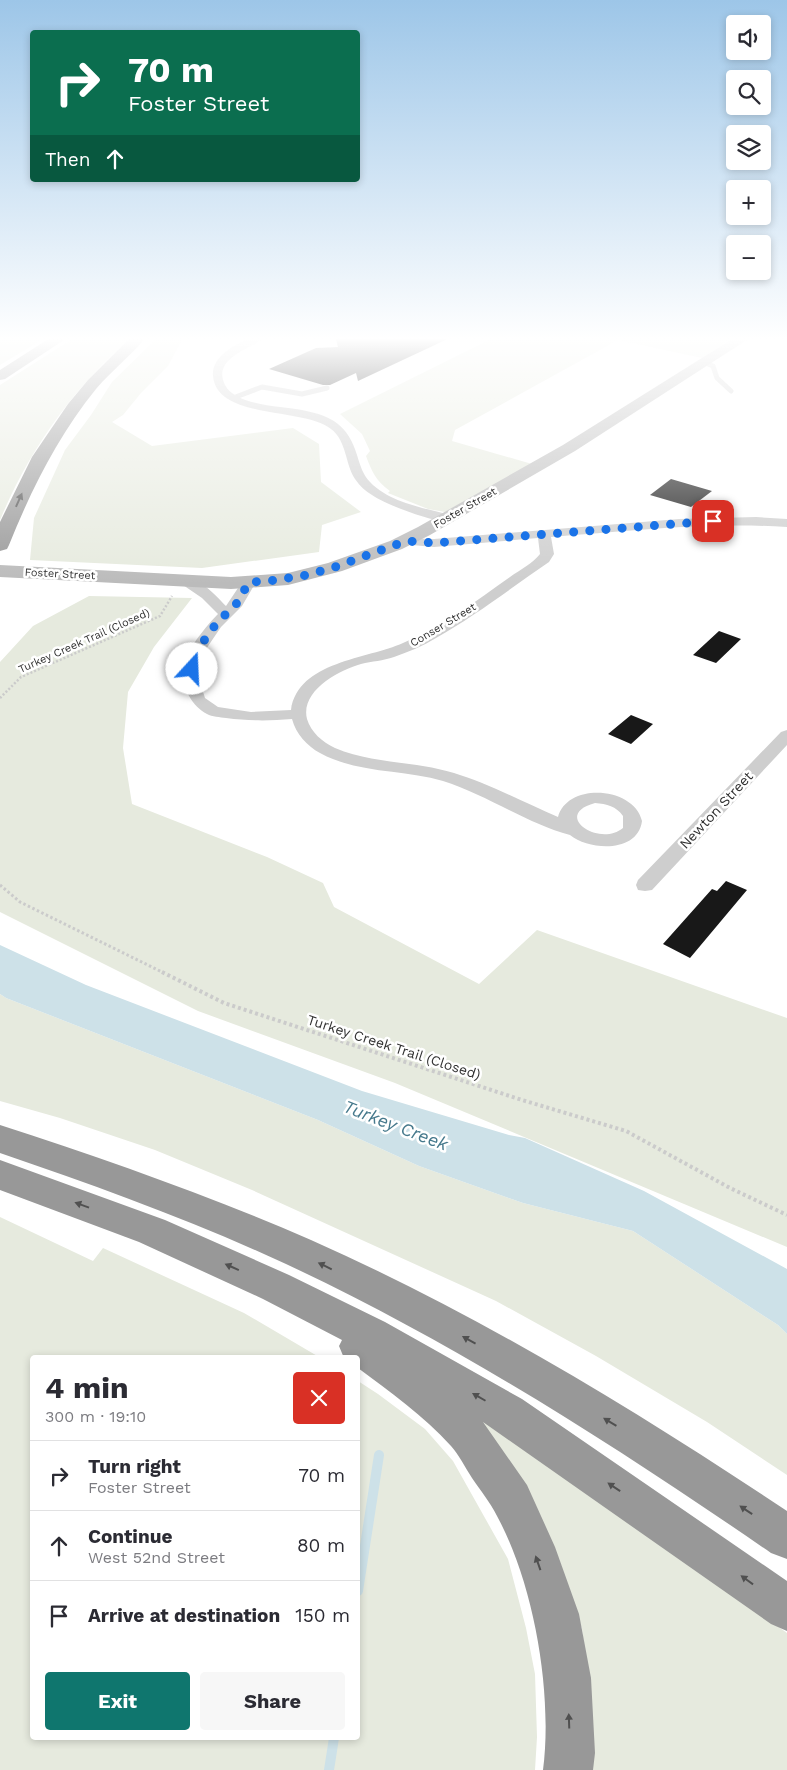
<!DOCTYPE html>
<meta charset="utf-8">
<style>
:root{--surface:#fff;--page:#f7f7f7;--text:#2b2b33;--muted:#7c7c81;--line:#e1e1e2;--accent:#0f766e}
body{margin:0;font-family:"Work Sans",sans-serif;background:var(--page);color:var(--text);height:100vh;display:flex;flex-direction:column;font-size:19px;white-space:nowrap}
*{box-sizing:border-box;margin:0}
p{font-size:16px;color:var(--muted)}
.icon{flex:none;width:28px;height:28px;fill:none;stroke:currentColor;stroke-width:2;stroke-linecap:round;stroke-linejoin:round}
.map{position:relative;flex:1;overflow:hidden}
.drawer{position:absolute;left:30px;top:1355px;width:330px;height:385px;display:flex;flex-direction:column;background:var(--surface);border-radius:5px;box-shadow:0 2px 8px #0003}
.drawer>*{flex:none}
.banner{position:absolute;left:30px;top:30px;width:330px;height:152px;border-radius:5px;box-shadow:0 2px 8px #0003;background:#0b6e4f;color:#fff;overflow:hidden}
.controls{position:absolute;left:726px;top:15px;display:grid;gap:10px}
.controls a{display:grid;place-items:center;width:45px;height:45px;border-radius:5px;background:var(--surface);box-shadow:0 2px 8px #0003;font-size:25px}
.pin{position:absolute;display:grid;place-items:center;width:42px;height:42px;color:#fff;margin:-21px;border-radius:10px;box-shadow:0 2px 8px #0006}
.me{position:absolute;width:55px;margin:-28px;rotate:20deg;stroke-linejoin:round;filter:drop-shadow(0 0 4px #0008)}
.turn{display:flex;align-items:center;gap:18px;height:105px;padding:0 15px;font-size:22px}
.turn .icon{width:65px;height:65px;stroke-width:2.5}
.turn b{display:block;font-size:35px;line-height:42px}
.then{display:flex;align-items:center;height:48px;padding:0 15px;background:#0003;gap:10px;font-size:19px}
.round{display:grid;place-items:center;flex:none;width:52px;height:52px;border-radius:5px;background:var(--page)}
.headline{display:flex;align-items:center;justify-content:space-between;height:85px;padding:0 15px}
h1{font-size:30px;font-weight:700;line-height:38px}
.primary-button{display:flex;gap:10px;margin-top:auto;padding:10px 15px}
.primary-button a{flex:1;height:58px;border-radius:5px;background:var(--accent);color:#fff;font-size:20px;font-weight:700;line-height:58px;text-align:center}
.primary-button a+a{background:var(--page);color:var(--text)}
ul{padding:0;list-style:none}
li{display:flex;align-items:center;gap:15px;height:70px;padding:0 15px;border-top:1px solid var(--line)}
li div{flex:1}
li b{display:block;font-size:19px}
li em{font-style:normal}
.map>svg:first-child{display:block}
.green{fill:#e6eade}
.water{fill:#cde1e8}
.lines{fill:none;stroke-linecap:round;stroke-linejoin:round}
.stream{stroke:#cde1e8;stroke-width:10}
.building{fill:#181818}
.path-far2{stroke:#cbcbcb;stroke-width:2.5;stroke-dasharray:2 2;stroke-linecap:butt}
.path-far1{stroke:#cbcbcb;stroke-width:3;stroke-dasharray:2.5 2.5;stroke-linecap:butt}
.path{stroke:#cbcbcb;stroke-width:4;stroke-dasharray:3 3;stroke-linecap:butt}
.lane{stroke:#cecece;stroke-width:5}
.street{fill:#cecece;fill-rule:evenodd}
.secondary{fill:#bbb;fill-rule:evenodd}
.highway{fill:#989898;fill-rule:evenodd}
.oneway{fill:#505050}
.route{stroke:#1a73e8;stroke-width:9;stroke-dasharray:0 16.2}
.labels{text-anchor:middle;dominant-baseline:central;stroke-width:5;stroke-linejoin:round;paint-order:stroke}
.far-street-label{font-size:11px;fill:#313131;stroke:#fff}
.street-label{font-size:14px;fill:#313131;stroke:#fff}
.near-water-label{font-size:18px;font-style:italic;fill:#46798c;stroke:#fff}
</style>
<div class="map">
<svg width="787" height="1770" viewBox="0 0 787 1770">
<rect width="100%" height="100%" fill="#fff"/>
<path class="green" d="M0 336H48L0 365Z
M77 336H133C74 387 30 448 0 520V385Z
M159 336H184L168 366 141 393 123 415 112 422 152 446 293 428 319 444 321 482 361 512 322 525 319 552 202 568 30 560 34 518 65 450 91 415 112 382Z
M497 336H736L702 358 618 340 455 430 452 441 532 464 445 512 428 509 388 493 390 491C376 481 372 472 366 456L370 451 362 434 340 414Z
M89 596 192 598 154 647 128 692 123 748 132 804 267 857 323 883 334 907 479 984 537 930 787 1018V1247L395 1083 198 1011 0 912V662L33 626Z
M0 994 6 998 318 1120 419 1166 523 1203 633 1231 778 1325 787 1334V1475L707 1422 596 1356 496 1301 252 1190 155 1150 60 1118 0 1101Z
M0 1217 93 1261 103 1248 244 1313 319 1357 32 1358V1738H358V1381L378 1394 425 1429 453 1461 508 1559 526 1628 535 1674 537 1737 535 1770H0Z
M472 1413 614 1506 787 1633V1770H590L591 1707 582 1629 559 1559Z"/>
<path class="water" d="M0 945 86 985 362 1091 509 1135 525 1138 644 1191 787 1269V1334L778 1325 633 1231 523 1203 419 1166 318 1120 6 998 0 994Z"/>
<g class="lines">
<path class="stream" d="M358 1591 379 1455
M329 1770 334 1738"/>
</g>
<path class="building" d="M335 336H454L358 381 356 373 330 385H323L269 369 316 348 338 347Z
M671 479 712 491 691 507 650 495Z
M719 631 741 639 716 663 693 655Z
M631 715 653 724 631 744 608 734Z
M726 881 747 890 690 958 663 944 712 889 717 891Z"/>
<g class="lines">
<path class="path-far2" d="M0 698 21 677 160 616 172 596"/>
<path class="path-far1" d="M0 885 20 902 164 973"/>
<path class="path" d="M162 972 224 1003 522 1100 626 1131 730 1188 787 1215"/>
<path class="lane" d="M706 363 713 366 717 378 731 391
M233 398 262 387 302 394 327 388"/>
<path class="street" d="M254 336H267C254 348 211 357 225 385 236 406 282 406 302 410 332 416 348 425 357 455 360 465 363 475 370 482 390 503 425 508 450 515L452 518 450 521C437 524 384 504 372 495 365 491 360 486 355 479 345 464 347 441 331 429 303 407 217 420 213 376 211 355 239 343 254 336Z
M756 517 787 519V527C708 522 629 531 551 537L554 554 549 562C511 588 475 616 436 638 423 646 408 652 394 657 383 661 372 661 361 664 339 670 300 691 307 719 311 732 322 742 335 748 373 764 415 761 454 773 487 783 526 803 558 817 567 782 634 786 642 821 638 853 590 851 570 835 528 824 485 794 443 781 403 769 358 774 320 753 307 746 296 734 292 719 269 721 249 721 226 718 220 717 212 717 207 714 188 704 177 677 186 657 192 644 208 624 218 614L202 598 183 585 181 582 183 579C198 575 216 596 226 606L244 579 249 578 256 582 242 606 221 627 200 658 199 679 205 698 218 707 251 712 291 710C298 661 368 659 403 643 442 627 476 601 510 577 520 570 533 563 540 554L538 538 434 547 401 544 400 541 401 538 434 539 679 519ZM595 803C607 804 616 806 623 816V828C599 848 551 815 595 803Z
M787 730V745L652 890 645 891 638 890 636 885 638 880 781 732Z"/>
<path class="secondary" d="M737 336H753L575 451 430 535 402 549 342 571 288 585 231 589 0 577V565L231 577 288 573 328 563 390 541 418 527 563 445Z"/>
<path class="highway" d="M53 336H70L5 379 0 380V370Z
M132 336H147C132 355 112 370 96 389 58 436 32 488 9 545L7 549 0 551V522L32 457 68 404 88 380Z
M0 1125C105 1159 210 1196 311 1240 478 1314 635 1410 787 1511V1559L771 1553C616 1446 457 1344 286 1264 193 1221 97 1186 0 1153Z
M0 1160 165 1220 289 1275 385 1322 522 1399 787 1581V1631L771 1624 483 1422 527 1485 555 1547 579 1614 591 1678 595 1753 593 1770H543C553 1693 534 1584 497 1516 490 1502 480 1490 472 1478 465 1467 459 1455 451 1446 424 1416 390 1392 358 1368V1358H344L339 1346 342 1340 263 1299 139 1242 0 1190Z"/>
</g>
<defs><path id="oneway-solid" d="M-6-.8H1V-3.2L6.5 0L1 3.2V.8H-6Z" transform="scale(1.25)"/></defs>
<g class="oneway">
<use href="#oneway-solid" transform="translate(19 500) rotate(-66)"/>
<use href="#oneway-solid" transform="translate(82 1205) rotate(-160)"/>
<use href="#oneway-solid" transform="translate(325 1266) rotate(-154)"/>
<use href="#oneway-solid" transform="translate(232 1267) rotate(-156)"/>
<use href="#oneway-solid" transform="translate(469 1340) rotate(-151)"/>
<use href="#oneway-solid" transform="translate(479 1397) rotate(-150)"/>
<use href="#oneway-solid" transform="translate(610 1422) rotate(-149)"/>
<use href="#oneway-solid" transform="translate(614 1487) rotate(-146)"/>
<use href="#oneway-solid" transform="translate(746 1510) rotate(-146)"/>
<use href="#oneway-solid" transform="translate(538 1563) rotate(-109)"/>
<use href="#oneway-solid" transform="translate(747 1580) rotate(-144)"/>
<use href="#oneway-solid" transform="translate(569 1721) rotate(-92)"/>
</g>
<linearGradient id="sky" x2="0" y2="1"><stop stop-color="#9dc6e8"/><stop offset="0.58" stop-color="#fff"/><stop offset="1" stop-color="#fff" stop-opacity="0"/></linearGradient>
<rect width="787" height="584" fill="url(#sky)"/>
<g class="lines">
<path class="route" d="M192 669 193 658 203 642 216 624 237 603 249 582 269 581 307 575 335 567 406 541 434 543 713 521"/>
</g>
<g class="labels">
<g class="far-street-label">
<text transform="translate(465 508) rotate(-30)">Foster Street</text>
<text transform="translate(60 574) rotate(3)">Foster Street</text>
<text transform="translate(443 625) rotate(-31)">Conser Street</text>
<text transform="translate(84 641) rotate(-24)">Turkey Creek Trail (Closed)</text>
</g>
<g class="street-label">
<text transform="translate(716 810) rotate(-47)">Newton Street</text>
<text transform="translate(394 1047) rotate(18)">Turkey Creek Trail (Closed)</text>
</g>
<g class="near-water-label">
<text transform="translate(396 1125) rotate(21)">Turkey Creek</text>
</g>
</g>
</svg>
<div class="controls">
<a><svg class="icon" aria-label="sound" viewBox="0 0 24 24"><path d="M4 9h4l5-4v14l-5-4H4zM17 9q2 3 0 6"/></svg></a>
<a><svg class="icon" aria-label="search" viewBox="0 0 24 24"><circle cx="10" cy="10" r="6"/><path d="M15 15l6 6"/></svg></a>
<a><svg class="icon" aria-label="layers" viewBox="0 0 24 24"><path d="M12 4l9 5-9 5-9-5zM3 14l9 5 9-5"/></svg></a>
<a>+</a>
<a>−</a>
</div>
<div class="pin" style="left:713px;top:521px;background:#d93025"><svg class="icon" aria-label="arrive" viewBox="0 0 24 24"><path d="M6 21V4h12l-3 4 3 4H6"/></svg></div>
<svg class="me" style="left:192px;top:669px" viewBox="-20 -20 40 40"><circle r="19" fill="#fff"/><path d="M0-13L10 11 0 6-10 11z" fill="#1a73e8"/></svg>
<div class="banner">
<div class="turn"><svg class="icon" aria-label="right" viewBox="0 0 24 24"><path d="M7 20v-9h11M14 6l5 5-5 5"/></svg><div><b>70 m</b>Foster Street</div></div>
<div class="then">Then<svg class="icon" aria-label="ahead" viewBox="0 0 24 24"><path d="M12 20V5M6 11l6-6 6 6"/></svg></div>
</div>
<section class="drawer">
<div class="headline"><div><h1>4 min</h1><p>300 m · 19:10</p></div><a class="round" style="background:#d93025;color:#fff"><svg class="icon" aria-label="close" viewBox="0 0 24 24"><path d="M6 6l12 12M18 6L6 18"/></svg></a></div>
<ul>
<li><svg class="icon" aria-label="right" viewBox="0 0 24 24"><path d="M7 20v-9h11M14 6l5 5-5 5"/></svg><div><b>Turn right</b><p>Foster Street</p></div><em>70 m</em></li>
<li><svg class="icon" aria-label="ahead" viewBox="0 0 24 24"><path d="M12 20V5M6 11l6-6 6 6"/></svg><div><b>Continue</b><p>West 52nd Street</p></div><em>80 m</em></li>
<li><svg class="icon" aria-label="arrive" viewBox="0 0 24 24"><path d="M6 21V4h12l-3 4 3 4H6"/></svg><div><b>Arrive at destination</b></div><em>150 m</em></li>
</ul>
<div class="primary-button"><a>Exit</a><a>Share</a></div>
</section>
</div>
